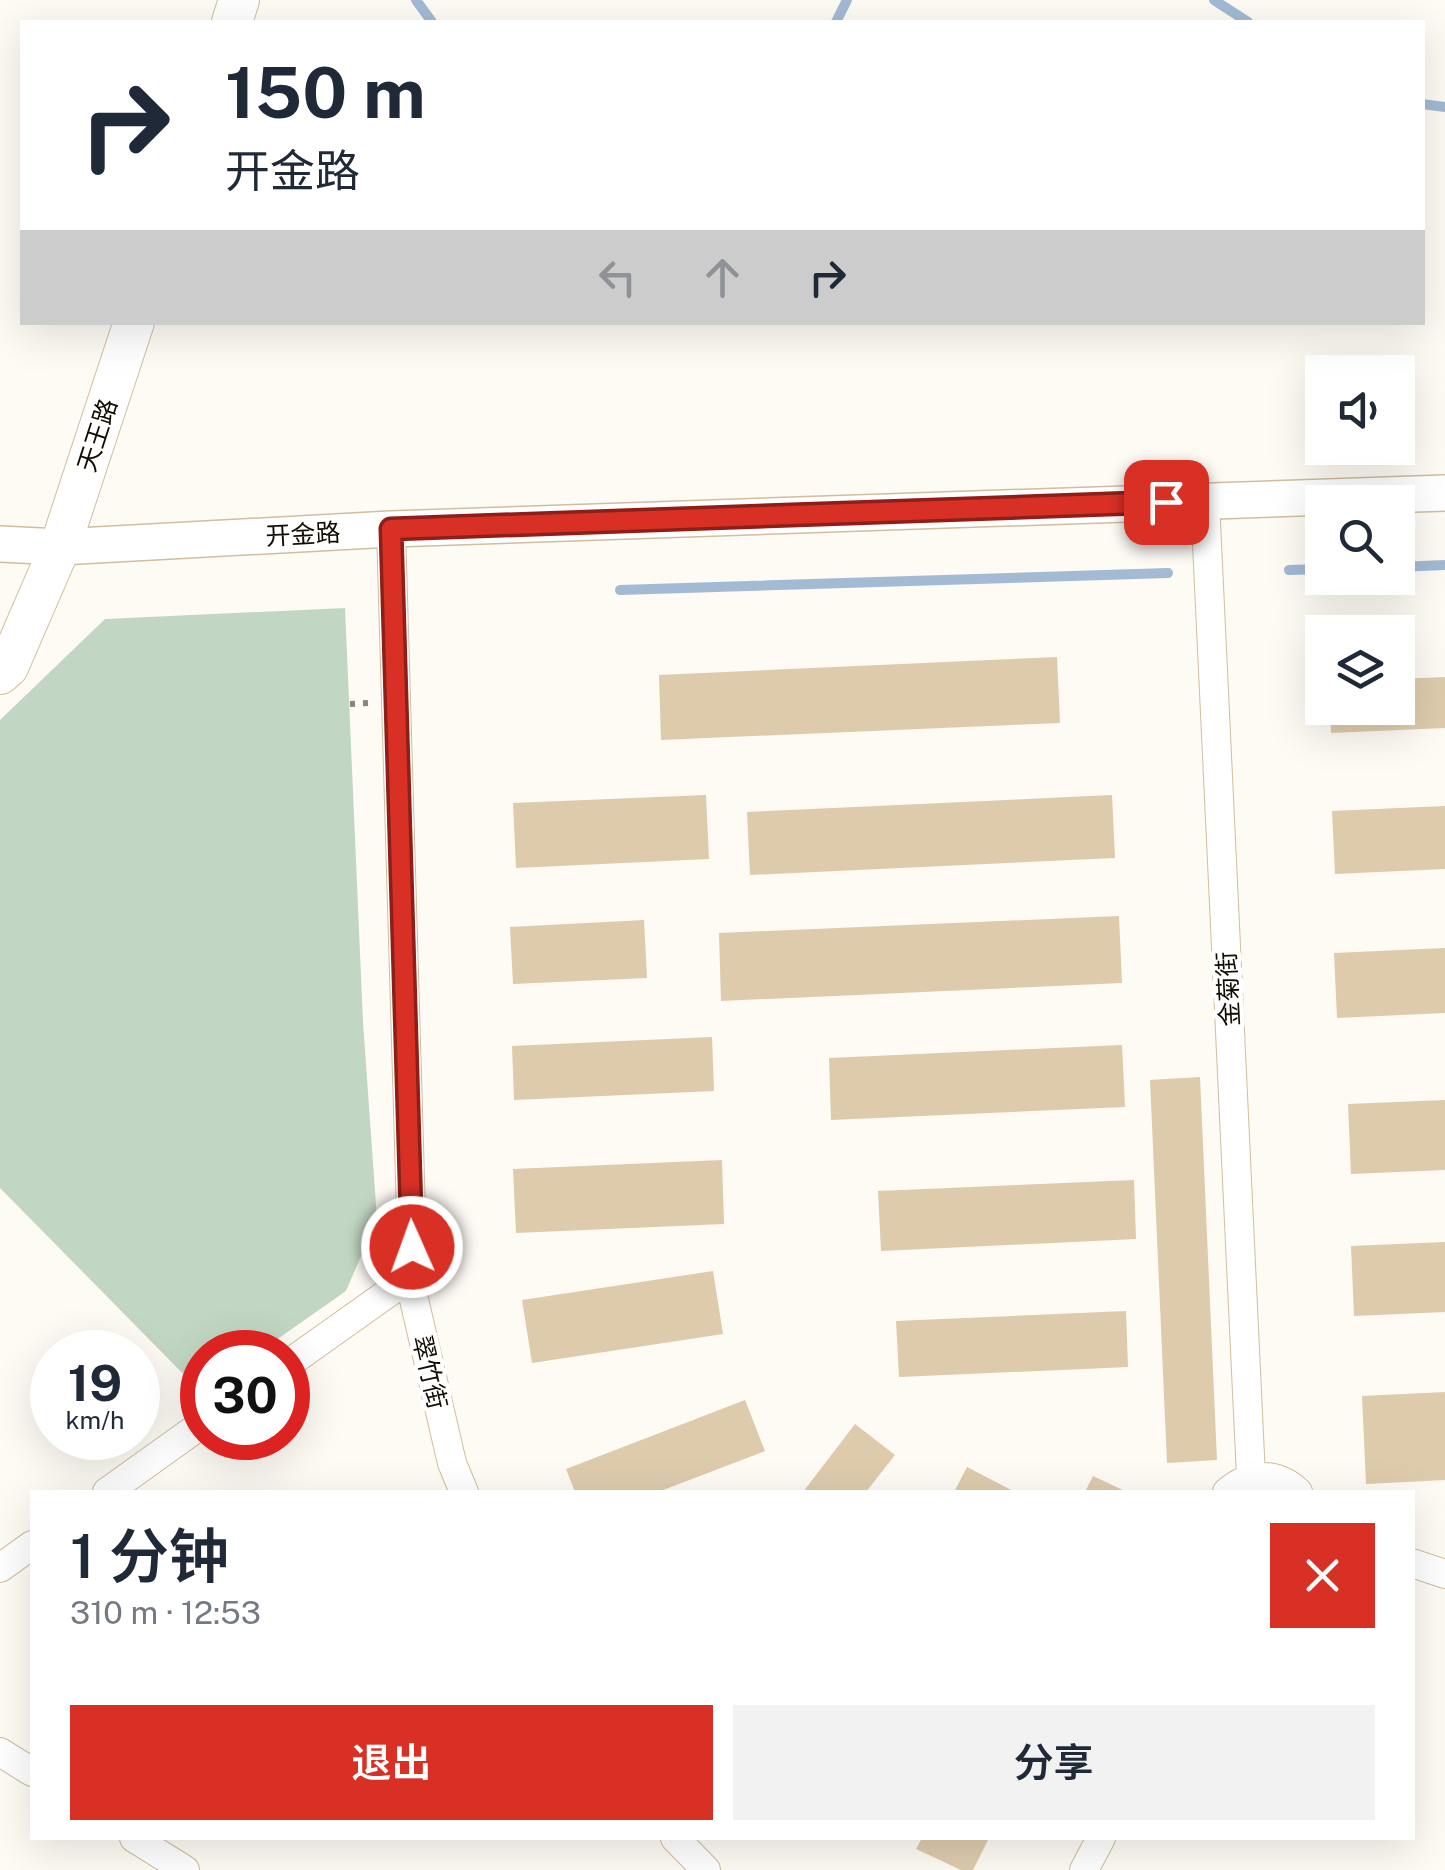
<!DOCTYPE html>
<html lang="zh">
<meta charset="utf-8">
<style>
:root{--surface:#fff;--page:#f2f2f3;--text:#1f2937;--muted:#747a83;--accent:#d93025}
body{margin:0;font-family:"Public Sans","Noto Sans SC",sans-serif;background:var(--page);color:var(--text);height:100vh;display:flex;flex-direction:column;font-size:38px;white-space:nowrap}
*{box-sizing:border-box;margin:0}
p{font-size:32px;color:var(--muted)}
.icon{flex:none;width:55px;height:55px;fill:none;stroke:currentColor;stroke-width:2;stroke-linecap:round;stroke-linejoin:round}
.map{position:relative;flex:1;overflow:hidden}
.side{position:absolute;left:30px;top:1490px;width:1385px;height:350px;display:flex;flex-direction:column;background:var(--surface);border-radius:0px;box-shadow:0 10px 40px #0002}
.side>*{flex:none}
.guide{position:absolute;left:20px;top:20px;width:1405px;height:305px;border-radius:0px;box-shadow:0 10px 40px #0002;background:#fff;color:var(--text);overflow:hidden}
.controls{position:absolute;left:1305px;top:355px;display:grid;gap:20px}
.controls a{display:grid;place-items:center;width:110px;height:110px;border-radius:0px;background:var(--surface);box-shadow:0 10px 40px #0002;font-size:50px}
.speed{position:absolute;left:30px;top:1330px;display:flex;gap:20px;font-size:50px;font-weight:700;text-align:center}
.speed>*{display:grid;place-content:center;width:130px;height:130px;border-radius:50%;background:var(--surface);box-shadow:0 10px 40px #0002;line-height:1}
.speed small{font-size:25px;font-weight:400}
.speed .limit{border:15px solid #d22;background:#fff;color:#111}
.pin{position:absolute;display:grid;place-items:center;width:85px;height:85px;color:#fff;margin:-42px;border-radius:20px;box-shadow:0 5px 15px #0006}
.me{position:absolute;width:110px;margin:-55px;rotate:358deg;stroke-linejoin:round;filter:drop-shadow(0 0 8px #0008)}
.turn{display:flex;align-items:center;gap:35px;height:210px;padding:0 40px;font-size:45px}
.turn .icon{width:130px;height:130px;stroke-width:2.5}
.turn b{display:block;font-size:70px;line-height:85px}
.lanes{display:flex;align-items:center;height:95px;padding:0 40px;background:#0003;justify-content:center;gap:50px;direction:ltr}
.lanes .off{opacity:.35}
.round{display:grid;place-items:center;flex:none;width:105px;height:105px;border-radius:0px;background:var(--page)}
.overview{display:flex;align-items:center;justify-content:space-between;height:170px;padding:0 40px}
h1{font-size:60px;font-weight:600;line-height:75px}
.primary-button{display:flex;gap:20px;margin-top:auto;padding:20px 40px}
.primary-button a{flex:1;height:115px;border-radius:0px;background:var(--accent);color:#fff;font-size:40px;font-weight:600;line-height:115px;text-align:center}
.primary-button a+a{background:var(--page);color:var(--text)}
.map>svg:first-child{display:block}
.green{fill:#c2d7c3}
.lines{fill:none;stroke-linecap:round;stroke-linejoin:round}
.stream{stroke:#a2bad4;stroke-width:10}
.building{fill:#ddcbac}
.minor-casing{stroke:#d0be9f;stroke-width:30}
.tertiary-casing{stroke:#d0be9f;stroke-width:38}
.secondary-casing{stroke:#d0be9f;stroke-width:42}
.path{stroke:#88837c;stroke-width:6;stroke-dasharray:5 8;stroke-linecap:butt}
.minor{stroke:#fff;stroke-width:28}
.tertiary{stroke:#fff;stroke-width:35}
.secondary{stroke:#fff;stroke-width:40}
.route-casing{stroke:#8d1f18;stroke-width:25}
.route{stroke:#d93025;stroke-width:18}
.labels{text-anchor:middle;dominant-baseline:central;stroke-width:9;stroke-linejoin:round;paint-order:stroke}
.street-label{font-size:25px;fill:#120c03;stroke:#fff}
</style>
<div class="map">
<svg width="1445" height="1870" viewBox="0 0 1445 1870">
<rect width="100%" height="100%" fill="#fefaf4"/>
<path class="green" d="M345 608 363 1022 377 1219 346 1291 259 1352H202V1393L0 1188V720L105 619Z"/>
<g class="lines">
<path class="stream" d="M416 0 432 22
M1214 0 1248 22
M836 22 847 0
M1422 104 1445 107
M1398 567 1445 565
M1289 570 1322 569
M620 590 1168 573"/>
</g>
<path class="building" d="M1057 657 1060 723 661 740 659 675Z
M1445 677V728L1331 733 1330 708H1398V679Z
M706 795 709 859 516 868 513 803Z
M1112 795 1115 858 750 875 747 812Z
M1445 806V869L1335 874 1332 811Z
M1119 916 1122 983 721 1001 719 933Z
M644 920 647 978 513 984 510 927Z
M1445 948V1013L1337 1018 1334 953Z
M712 1037 714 1091 514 1100 512 1046Z
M1122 1045 1125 1107 831 1120 829 1058Z
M1200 1077 1217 1460 1167 1463 1150 1080Z
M1445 1100V1170L1351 1174 1348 1104Z
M722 1160 724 1224 516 1233 513 1169Z
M1134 1180 1136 1239 881 1251 878 1191Z
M1445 1242V1312L1354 1316 1351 1246Z
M713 1271 723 1334 532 1363 522 1300Z
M1126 1311 1128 1367 899 1377 896 1321Z
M1445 1392V1480L1366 1484 1362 1396Z
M745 1400 765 1451 658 1492H575L566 1469Z
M855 1424 895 1455 866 1492H803Z
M967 1467 1015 1492H954Z
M1093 1476 1127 1492H1085Z
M922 1838H989L973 1870H961L916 1849Z"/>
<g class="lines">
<defs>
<path id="minor" d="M1205 501 1251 1477
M391 529 412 1247 409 1278 452 1463 464 1492
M288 1364 409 1278
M107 1492 202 1424
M1227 1492C1249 1473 1276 1471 1298 1492
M1412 1563 1445 1574
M0 1568 32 1545
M0 1752 32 1772
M134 1838 185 1870
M675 1838 706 1870
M1084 1870 1101 1838"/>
<path id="tertiary" d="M0 544 60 547 391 529 1445 493"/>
<path id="secondary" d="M232 22 239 0
M0 674 8 667 60 547 134 322"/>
</defs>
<use href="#minor" class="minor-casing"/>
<use href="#tertiary" class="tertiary-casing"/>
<use href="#secondary" class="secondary-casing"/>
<path class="path" d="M350 704 370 703"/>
<use href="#minor" class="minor"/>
<use href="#tertiary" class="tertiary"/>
<use href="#secondary" class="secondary"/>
</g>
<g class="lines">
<defs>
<path id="route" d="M412 1247 391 529 1166 502"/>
</defs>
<use href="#route" class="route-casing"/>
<use href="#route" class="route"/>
</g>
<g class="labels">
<g class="street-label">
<text transform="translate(97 435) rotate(-72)">天王路</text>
<text transform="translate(303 534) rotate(-3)">开金路</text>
<text transform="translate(1228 989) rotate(-93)">金菊街</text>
<text transform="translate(430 1372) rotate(77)">翠竹街</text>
</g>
</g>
</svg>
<div class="controls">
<a><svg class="icon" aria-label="sound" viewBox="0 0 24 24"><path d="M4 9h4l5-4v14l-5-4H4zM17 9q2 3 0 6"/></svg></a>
<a><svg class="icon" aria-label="search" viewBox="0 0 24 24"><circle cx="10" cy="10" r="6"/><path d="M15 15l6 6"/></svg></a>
<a><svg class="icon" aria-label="layers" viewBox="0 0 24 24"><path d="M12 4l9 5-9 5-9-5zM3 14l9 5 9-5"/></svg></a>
</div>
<div class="speed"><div>19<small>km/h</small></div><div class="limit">30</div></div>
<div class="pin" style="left:1166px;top:502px;background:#d93025"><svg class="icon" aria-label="arrive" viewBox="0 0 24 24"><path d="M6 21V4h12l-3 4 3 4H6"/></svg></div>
<svg class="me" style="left:412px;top:1247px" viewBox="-20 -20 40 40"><circle r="17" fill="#d93025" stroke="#fff" stroke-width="3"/><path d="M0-11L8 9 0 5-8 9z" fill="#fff"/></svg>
<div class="guide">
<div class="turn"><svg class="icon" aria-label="right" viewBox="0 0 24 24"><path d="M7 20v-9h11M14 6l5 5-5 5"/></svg><div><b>150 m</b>开金路</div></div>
<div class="lanes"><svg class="icon off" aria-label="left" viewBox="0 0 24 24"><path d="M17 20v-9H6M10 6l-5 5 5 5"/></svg><svg class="icon off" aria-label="ahead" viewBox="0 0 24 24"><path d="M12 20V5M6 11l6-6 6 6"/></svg><svg class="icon" aria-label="right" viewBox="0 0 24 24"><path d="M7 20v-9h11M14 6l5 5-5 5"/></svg></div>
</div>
<section class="side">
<div class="overview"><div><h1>1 分钟</h1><p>310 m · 12:53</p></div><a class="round" style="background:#d93025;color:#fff"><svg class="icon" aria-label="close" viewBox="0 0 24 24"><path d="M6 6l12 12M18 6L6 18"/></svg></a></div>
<div class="primary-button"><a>退出</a><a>分享</a></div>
</section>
</div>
